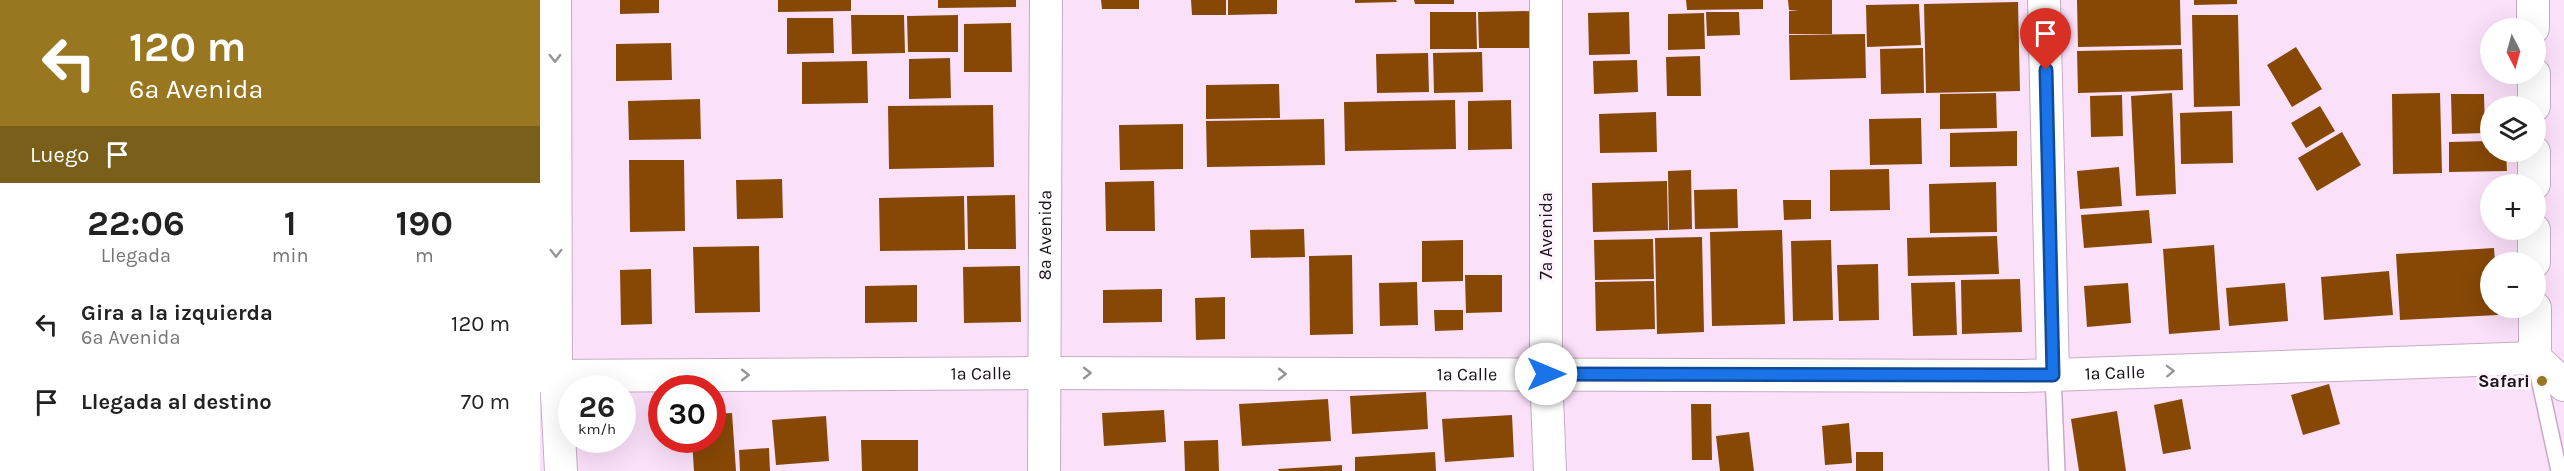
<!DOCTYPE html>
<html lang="es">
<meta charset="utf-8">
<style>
:root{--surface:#fff;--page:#f6f6f6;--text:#222;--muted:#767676}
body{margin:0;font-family:Karla,sans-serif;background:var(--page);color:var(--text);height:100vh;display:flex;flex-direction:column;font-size:22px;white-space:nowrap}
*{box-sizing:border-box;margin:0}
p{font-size:20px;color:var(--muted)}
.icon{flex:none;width:33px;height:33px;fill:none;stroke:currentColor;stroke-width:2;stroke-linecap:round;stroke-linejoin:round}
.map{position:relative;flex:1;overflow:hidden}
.sheet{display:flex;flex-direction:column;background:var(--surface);width:540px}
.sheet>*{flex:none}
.guide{background:#987720;color:#fff;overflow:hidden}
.needle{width:39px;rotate:174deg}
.buttons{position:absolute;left:1940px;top:18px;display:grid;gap:12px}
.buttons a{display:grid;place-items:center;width:66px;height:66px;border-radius:50%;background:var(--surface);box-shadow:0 6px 24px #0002;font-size:30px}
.speed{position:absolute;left:18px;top:375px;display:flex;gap:12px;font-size:30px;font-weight:700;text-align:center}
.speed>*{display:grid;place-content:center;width:78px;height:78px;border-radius:50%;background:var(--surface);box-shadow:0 6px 24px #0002;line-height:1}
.speed small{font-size:15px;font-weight:400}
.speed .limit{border:9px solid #d22;background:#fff;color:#111}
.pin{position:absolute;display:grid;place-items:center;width:51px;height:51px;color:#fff;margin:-62px -26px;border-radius:50% 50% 50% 0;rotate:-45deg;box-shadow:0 0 6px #0007}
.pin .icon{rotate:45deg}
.me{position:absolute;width:66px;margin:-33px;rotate:90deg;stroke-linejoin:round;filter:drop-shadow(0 0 4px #0008)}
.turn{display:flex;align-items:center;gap:21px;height:126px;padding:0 30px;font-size:27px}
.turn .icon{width:78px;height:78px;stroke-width:2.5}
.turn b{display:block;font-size:42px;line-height:51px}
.then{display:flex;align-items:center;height:57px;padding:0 30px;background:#0003;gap:12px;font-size:22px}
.eta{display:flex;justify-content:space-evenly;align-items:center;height:102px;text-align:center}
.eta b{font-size:36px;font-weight:700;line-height:42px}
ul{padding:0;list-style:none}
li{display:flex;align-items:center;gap:18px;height:78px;padding:0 30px}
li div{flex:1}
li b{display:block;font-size:22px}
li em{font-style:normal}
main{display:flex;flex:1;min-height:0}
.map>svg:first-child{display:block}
.building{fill:#874806}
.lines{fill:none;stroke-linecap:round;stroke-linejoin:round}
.service-casing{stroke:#c5acc4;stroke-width:18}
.minor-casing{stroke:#c5acc4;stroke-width:34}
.service{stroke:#fff;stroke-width:15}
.minor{stroke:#fff;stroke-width:32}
.oneway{stroke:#989498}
.route-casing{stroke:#114b97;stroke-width:15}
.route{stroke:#1a73e8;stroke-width:10}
.poi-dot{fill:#987720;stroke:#fef3fd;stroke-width:2}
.labels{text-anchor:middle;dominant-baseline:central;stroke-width:6;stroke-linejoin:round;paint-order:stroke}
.street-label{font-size:18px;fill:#1a111a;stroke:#fef3fd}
.poi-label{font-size:18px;font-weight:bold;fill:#1a111a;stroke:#fef3fd;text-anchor:end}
</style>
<main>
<section class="sheet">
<div class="guide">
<div class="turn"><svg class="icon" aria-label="left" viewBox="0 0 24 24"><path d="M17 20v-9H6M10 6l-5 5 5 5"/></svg><div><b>120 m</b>6a Avenida</div></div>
<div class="then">Luego<svg class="icon" aria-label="arrive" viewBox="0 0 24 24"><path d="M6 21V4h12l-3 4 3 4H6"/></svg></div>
</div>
<div class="eta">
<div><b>22:06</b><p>Llegada</p></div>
<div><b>1</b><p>min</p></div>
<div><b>190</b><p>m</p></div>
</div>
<ul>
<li><svg class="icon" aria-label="left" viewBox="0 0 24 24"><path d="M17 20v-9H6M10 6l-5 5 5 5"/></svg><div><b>Gira a la izquierda</b><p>6a Avenida</p></div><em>120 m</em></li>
<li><svg class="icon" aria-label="arrive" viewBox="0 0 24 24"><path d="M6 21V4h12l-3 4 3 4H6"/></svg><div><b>Llegada al destino</b></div><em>70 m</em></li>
</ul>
</section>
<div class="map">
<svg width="2024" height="471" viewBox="0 0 2024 471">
<rect width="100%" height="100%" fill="#fbe0f9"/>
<path class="building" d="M80 0H119V13L80 14Z
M238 0H311V11L238 12Z
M398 0H476V7L398 8Z
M561 0H599V9H562Z
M651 0H686V15H652Z
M688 0H737V14L688 15Z
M815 0H856L857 2 815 3Z
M874 0H914V4H875Z
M1146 0H1223V9L1147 10Z
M1248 0H1292V34H1249V11H1259L1249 10Z
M1537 0H1640L1641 45 1538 47Z
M1654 0H1697V4L1654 5Z
M1478 2 1480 91 1386 93 1384 4Z
M1379 4 1381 45 1327 47 1326 5Z
M991 11 992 48H939L938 12Z
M890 12H936L937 49H890Z
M1089 12 1090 54 1049 55 1048 13Z
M1166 12H1199L1200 35 1167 36Z
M1164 13 1165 49 1128 50V14Z
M311 15H364L365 53 312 54Z
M418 15V52H368L367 16Z
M1652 15H1698L1700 106 1654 107Z
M247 18H293L294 53 247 54Z
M471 23 472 72H424V24Z
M1325 34 1326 78 1250 80 1249 35Z
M131 43 132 80 76 81V44Z
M1756 47 1782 89 1752 107 1727 65Z
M1383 48 1384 93 1341 94 1340 49Z
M1642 49 1643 90 1538 93 1537 51Z
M942 52 943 92 894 93 893 53Z
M888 53 889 92 837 93 836 54Z
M1160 56 1161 96H1127L1126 57Z
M410 58 411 98 369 99V59Z
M1097 60 1098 92 1054 94 1053 61Z
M327 61 328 103 262 104V62Z
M739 84 740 118 666 119V85Z
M1456 93 1457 128 1400 129V94Z
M1632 93 1636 194 1596 196 1591 96Z
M1900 93 1902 173 1853 174 1852 94Z
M1911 94H1944L1945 133 1912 134Z
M1582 95 1583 136 1551 137 1550 96Z
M160 99 161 139 89 140 88 101Z
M915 100 916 149 805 151 804 102Z
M971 100 972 149 928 150V101Z
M453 105 454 167 349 169 348 106Z
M1780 106 1795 131 1766 148 1751 123Z
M1692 111 1693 163 1641 164 1640 113Z
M1116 112 1117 152 1060 153 1059 114Z
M1381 118 1382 164 1330 165 1329 119Z
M784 119 785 165 667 167 666 121Z
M643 124V169L580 170 579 125Z
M1477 131V166L1410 167V133Z
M1802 132 1821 165 1777 191 1758 158Z
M1950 141V152H1966L1967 171 1909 172V142Z
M89 160H144L145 231 90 232Z
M1579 167 1582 206 1540 209 1537 171Z
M1349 169 1350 210 1290 211V170Z
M1151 170 1152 229 1129 230 1128 171Z
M242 179 243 218 197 219 196 180Z
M614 181 615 231H566L565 182Z
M1127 181 1128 230 1053 232 1052 183Z
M1456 182 1457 232 1390 233 1389 184Z
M1197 189 1198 228 1155 229 1154 190Z
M475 195 476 249H428L427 196Z
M424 196 425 250 340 251 339 198Z
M1243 200H1271V219L1244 220Z
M1609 210 1612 243 1544 248 1541 215Z
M764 229 765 257 711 258 710 230Z
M1242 230 1245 324 1172 326 1170 232Z
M1457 236 1459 274 1368 276 1367 238Z
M1162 237 1164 332 1117 334 1115 238Z
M1113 239 1114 279 1055 280 1054 240Z
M923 240V281L882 282V241Z
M1291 240 1293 320 1253 321 1251 241Z
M1674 245 1680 330 1629 334 1623 249Z
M219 246 220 312 155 313 153 247Z
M1954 248 1955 262H1950V308H1957L1958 315 1860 320 1856 254Z
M812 255 813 334 770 335 769 256Z
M1338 264 1339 320 1299 321 1297 265Z
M480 266 481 322 424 323 423 267Z
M111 269 112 324 81 325 80 270Z
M1849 271 1853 315 1784 320 1781 277Z
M925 275H962V312L926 313Z
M1480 279 1482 332 1422 334 1421 280Z
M1114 281 1115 329 1056 331 1055 282Z
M877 282 878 325 840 326 839 283Z
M1415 282 1417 335 1373 336 1371 283Z
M1588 283 1591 323 1547 327 1544 286Z
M1745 283 1748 321 1689 326 1686 288Z
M377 285V322L325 323V286Z
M622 289V322L563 323V290Z
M685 297V339L656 340 655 298Z
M894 310H923V330L895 331Z
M1789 384 1800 424 1763 435 1751 395Z
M886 392 888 429 812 434 810 396Z
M788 399 791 441 702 446 699 404Z
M1642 399 1651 449 1623 454 1614 405Z
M1151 404H1171L1172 460H1152Z
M624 410 626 442 564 446 562 413Z
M1577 411 1586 471H1539L1531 419Z
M192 413 196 471H154L152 440H172V414Z
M972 415 974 457 905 462 902 419Z
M286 416 289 461 236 465 232 420Z
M1309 423 1312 463 1285 465 1282 426Z
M1209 432 1214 471H1180L1176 436Z
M321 440H378V471H322Z
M678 440 679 471H645L644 441Z
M229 448 230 471H200L199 450Z
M895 452 896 471H815V457Z
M1316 452H1343V471H1316Z
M802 465V471H739L738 469Z"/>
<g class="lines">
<defs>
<path id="service" d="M1996 365 2019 471
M1513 375 1517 471"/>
<g id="minor">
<path d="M15 0 16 376 21 471"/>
<path d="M1006 0V374L1010 471"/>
<path d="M1504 0 1513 375"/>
<path d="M1993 0V28"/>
<path d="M1994 74V106"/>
<path d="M1994 152V184"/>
<path d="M1994 230V262"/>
<path d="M1995 308V358"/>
<path id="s1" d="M0 376 504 373 1483 376 1995 358 2024 385"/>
<path id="s2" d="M504 471 506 0"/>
</g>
</defs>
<use href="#service" class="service-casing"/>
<use href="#minor" class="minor-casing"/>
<use href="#service" class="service"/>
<use href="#minor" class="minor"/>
</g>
<defs><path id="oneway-chevron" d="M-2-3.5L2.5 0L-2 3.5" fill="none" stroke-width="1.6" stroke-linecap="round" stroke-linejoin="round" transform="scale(1.5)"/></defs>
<g class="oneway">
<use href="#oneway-chevron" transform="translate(15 58) rotate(90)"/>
<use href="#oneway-chevron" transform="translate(16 253) rotate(90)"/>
<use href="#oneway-chevron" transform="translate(1630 371) rotate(-2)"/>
<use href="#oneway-chevron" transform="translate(547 373)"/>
<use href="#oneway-chevron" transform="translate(742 374)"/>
<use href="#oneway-chevron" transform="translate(205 375)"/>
</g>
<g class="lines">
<defs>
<path id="route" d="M1006 374 1513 375 1506 70"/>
</defs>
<use href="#route" class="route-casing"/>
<use href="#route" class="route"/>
</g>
<circle class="poi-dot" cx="2002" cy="381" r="6"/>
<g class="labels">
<g class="street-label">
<text stroke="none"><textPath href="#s2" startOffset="236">8a Avenida</textPath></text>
<text transform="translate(1006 236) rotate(-90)">7a Avenida</text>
<text stroke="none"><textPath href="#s1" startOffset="1575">1a Calle</textPath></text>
<text stroke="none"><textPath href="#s1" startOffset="441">1a Calle</textPath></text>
<text stroke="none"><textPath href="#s1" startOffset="927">1a Calle</textPath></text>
</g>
<g class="poi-label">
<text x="1990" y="381">Safari</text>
</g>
</g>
</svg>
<div class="buttons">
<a><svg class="needle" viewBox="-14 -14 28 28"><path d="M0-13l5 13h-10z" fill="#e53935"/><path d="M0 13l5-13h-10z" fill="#767676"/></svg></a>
<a><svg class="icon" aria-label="layers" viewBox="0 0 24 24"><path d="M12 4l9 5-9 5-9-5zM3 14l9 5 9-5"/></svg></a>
<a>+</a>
<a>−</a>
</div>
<div class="speed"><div>26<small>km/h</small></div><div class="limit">30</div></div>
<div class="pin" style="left:1506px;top:70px;background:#d93025"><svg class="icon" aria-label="arrive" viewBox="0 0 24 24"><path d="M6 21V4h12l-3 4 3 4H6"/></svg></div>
<svg class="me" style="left:1006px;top:374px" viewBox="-20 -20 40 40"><circle r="19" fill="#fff"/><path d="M0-13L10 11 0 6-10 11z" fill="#1a73e8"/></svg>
</div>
</main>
